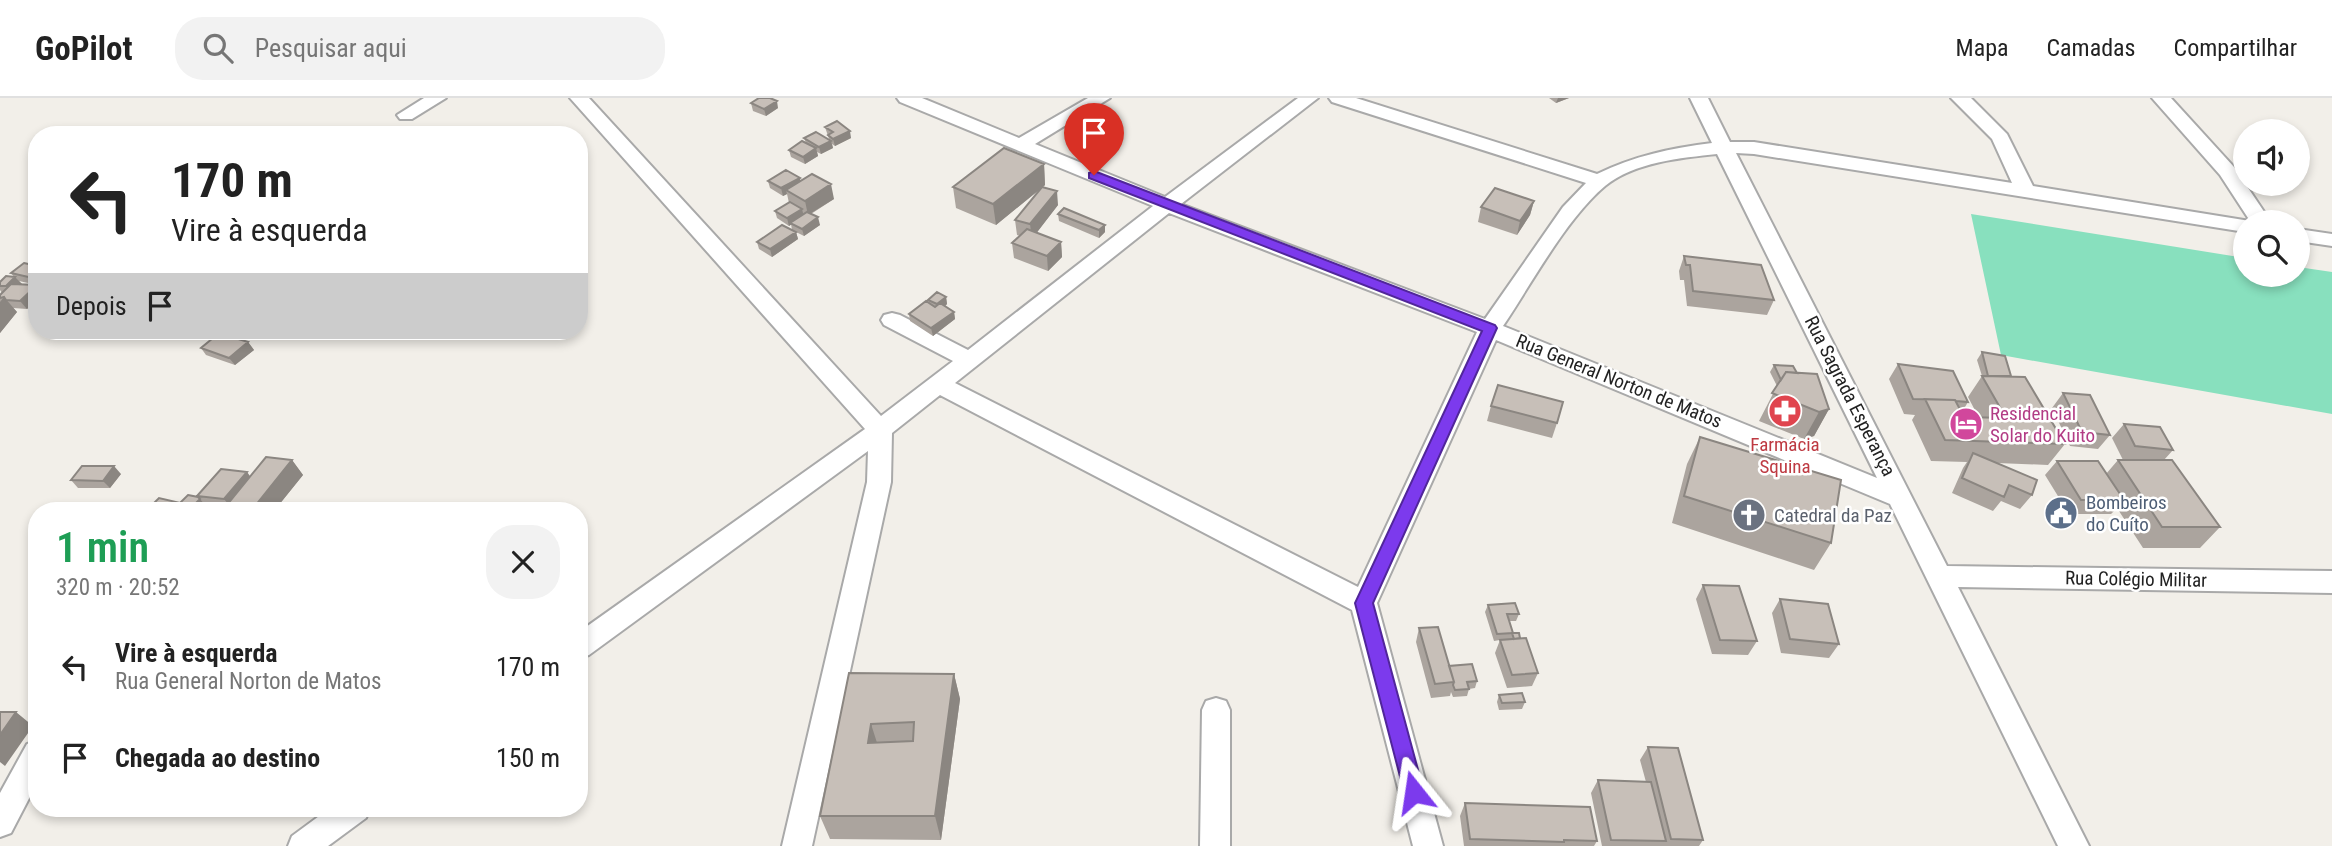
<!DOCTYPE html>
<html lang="pt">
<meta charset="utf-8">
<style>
:root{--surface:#fff;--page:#f2f2f2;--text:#222;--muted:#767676;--line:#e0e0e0}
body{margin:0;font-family:"Roboto Condensed",sans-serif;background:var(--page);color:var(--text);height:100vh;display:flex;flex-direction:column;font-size:26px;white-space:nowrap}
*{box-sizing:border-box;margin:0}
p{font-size:23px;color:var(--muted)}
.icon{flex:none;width:38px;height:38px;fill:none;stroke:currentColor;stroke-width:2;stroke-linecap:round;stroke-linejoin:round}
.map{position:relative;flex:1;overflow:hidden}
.sheet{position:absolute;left:28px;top:404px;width:560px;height:315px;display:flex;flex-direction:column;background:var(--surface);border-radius:28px;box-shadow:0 4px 10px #0003}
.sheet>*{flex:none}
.top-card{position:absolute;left:28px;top:28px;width:560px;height:214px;border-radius:28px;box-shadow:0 4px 10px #0003;background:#fff;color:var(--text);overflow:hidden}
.tools{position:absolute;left:2233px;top:21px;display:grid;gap:14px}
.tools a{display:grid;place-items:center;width:77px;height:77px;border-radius:50%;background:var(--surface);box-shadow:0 4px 10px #0003;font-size:35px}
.pin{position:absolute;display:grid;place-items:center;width:60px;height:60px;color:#fff;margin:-72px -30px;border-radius:50% 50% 50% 0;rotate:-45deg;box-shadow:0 0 7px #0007}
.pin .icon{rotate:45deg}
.me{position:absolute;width:77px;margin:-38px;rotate:345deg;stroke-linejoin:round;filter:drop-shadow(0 0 5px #0008)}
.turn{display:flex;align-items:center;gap:24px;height:147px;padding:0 28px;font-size:32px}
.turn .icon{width:91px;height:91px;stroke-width:2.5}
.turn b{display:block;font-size:49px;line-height:60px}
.then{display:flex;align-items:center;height:66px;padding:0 28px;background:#0003;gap:14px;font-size:26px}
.round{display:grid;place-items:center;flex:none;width:74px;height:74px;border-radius:28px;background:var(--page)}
.headline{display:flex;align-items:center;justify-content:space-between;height:119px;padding:0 28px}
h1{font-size:42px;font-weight:600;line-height:52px;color:#1e9e55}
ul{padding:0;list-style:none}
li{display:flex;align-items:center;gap:21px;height:91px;padding:0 28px}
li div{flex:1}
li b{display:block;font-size:26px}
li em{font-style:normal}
header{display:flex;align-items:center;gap:42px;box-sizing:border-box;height:98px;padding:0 35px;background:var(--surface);border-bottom:2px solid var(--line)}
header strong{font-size:33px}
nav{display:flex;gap:38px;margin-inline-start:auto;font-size:24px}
.search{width:490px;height:63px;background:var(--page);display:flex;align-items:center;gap:18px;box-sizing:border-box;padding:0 24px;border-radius:28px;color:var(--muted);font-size:26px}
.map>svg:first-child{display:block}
.pitch{fill:#88e0be}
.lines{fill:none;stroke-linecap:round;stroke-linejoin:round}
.minor-casing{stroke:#a9a9a9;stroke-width:4}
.minor{fill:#fff;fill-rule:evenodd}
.wall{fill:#aba49e}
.shaded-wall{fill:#8b8681}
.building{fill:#c7bfb8;stroke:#8b8681;stroke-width:2;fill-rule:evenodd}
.route{fill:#7c3aed;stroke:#51269a;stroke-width:2}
.labels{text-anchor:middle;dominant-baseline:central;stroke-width:5;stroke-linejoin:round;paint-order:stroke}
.street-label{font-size:19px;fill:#222;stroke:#fff}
.hotel-label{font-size:19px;fill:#b23c85;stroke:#fff;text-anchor:start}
.health-label{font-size:19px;fill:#be3a42;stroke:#fff}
.service-label{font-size:19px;fill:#4e5e75;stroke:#fff;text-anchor:start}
.worship-label{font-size:19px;fill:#5b616d;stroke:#fff;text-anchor:start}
</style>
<header>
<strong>GoPilot</strong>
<div class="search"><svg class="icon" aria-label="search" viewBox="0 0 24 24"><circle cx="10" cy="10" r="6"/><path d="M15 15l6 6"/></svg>Pesquisar aqui</div>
<nav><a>Mapa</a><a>Camadas</a><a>Compartilhar</a></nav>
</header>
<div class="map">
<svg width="2332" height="748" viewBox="0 0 2332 748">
<rect width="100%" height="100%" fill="#f2efe9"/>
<path class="pitch" d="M1971 116 2245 160V177H2298V169L2332 174V316L2001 257Z"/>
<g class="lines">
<defs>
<path id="minor" d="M424 0H446L412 21H400L397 17Z
M570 0H589L881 318 953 263 884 227 881 222 884 217 892 215 900 217 968 252 1153 108 900 4 897 0H922L1019 40 1088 0H1110L1035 46 1165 99 1298 0H1318L1181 106 1485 221 1563 109 1586 85 1332 4 1329 0H1356L1597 76C1634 58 1671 50 1712 45L1690 0H1708L1730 44H1754L2012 85 1992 41 1951 0H1971L2007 36 2033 88 2250 123 2220 77 2152 0H2171L2234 69 2271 124H2245V134L1754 56 1736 55 1947 468 2332 473V495L1958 489 2089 748H2058L1890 406 1496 242 1377 505 1443 748H1413L1352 512 940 297 892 335 891 384 812 748H782L867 384 868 353 589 557 579 560V534L865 331ZM1717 56 1877 380 1503 228C1532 185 1566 121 1605 88 1634 64 1681 60 1717 56ZM1169 115 1477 234 1358 489 955 285Z
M2298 131 2332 136V148L2298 143Z
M1216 600 1226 603 1230 612V748H1200L1202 612 1206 603Z
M37 642V685L11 735 0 739V695L27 646Z
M330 710H370L366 720 328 748H288L292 738Z"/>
</defs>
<use href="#minor" class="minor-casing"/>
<use href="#minor" class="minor"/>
</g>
<path class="wall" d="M1549 0H1569L1556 5Z
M751 5 778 10 766 18 753 13Z
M825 29 851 40 835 48 832 46 833 50 821 56 817 54 818 58 805 66 791 59 789 52 806 45 804 40 829 41Z
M1044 66 1045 87 1043 89 1058 107 1036 135 1061 144 1062 159 1048 173 1014 160 1012 145 1020 138 1017 137 1015 122 1039 92 996 127 956 110 953 89Z
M800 80V83L834 101 811 116 820 127 804 138 796 134 798 141 772 159 759 151 757 144 792 132 791 126 789 128 777 120 775 113 789 105 787 96 783 98 770 90 768 83Z
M1534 103 1530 117 1517 137 1478 124 1481 109Z
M1058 116 1105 127V134L1099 140 1059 123Z
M1684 158 1774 202 1767 217 1687 208 1684 182H1680L1679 173Z
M37 168V187L19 183 22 186 37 187V201L27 211 13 210 17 214 0 235V197L2 195 0 192V184L14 179 11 175Z
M946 199 947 206 945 208 954 214 955 221 933 238 910 223 909 216 929 205 928 202Z
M248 244 254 252 235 267 206 257 201 250Z
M1982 254 2011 278 2065 346 2048 367 1997 365 2032 397 2020 411 2001 403 1993 413 1952 395 1963 370 1967 364 1931 363 1912 322 1915 317 1904 316 1889 281 1898 266 1968 304 1962 314 1964 319 1979 320 1968 299 1982 278 1977 262Z
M1774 267 1797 275 1829 311 1814 338 1804 341 1759 323 1777 288 1770 274Z
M2063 295 2110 337 2098 351 2070 348 2052 310Z
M1491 308 1557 325 1552 340 1487 323Z
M2124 326 2173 352 2164 362 2220 429 2200 450H2143L2117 410 2111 416H2069L2045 377 2057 363 2106 376 2118 362H2123L2112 340Z
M1700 339 1831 445 1814 472 1672 425 1687 366Z
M292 362 303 377 274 413H216L210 412 206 408 202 413H152L149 410 180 405 198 399 197 398 250 379Z
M121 376 110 390H78L71 382Z
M1703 487 1757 543 1748 557 1712 556 1696 501Z
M1780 501 1839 546 1829 560 1781 555 1772 515Z
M1488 507 1519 516 1516 523H1509L1513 535 1520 540 1538 575 1532 588 1507 590 1495 555 1500 542 1494 543 1485 514Z
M1419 530 1449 568 1477 583 1475 590 1469 591 1467 598 1453 599 1451 594 1450 598 1431 600 1416 544Z
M849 575 954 576 960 601 941 742 830 741 820 718Z
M1499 597 1525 604 1522 611 1499 612 1497 604Z
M1648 649 1703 742 1699 748H1602L1591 695 1598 682 1646 684 1640 662Z
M1465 705 1597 743 1594 748H1464L1460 718Z"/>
<path class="shaded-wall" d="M1558 0H1569L1556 5Z
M777 3 778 10 766 18 764 11Z
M850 33 851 40 835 48 833 41Z
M831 43 833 50 821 56 819 49Z
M816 50 818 58 805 66 803 59Z
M1044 66 1045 87 996 127 993 106Z
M800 80 801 87 786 92 787 96 783 98 781 90Z
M831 86 834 101 808 117 805 103Z
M1057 93 1058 107 1032 141 1030 126Z
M1534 103 1530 117 1517 137 1520 123Z
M802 111 804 119 789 128 787 120Z
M818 119 820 127 804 138 802 131Z
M1105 127V134L1099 140V132Z
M796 134 798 141 772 159 770 151Z
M1061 144 1062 159 1048 173 1047 158Z
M15 179 22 186 12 196 6 188Z
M37 187V201L27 211 20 203Z
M4 199 17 214 0 235V204Z
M946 199 947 206 939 214 937 206Z
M954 214 955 221 933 238 931 230Z
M248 244 254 252 235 267 229 260Z
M1829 311 1814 338 1804 341 1819 314Z
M292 362 303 377 274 413H251Z
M114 368 121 376 110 390 103 383Z
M247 374 258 389 234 413 224 401Z
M200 401 206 408 202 413H188Z
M954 576 960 601 941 742 935 718Z
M16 614 33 628 5 668 0 664V637Z
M871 626 879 651 868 645Z"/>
<path class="building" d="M759 0H770L777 3 764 11 751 5Z
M837 23 850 33 833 41 828 37 833 34 825 29Z
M816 34 831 43 819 49 804 40Z
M802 43 816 50 803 59 789 52Z
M1004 50 1044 66 993 106 953 89Z
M786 72 800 80 781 90 768 83Z
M812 76 831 86 805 103 786 92Z
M1042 89 1057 93 1030 126 1015 122Z
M1495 90 1534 103 1520 123 1481 109Z
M790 104 802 111 787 120 775 113Z
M1064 110 1105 127 1099 132 1058 116Z
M807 114 818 119 802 131 790 125Z
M782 127 796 134 770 151 757 144Z
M1027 131 1061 144 1047 158 1012 145Z
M1684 158 1761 167 1774 202 1693 193 1690 167H1686Z
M24 165 37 168V181L11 175Z
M6 178 15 179 6 188H0V184Z
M11 186 37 187 20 203 6 202 4 199 0 200V197Z
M937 194 946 199 937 206 928 202Z
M926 203 935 209 940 205 954 214 931 230 909 216Z
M219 235 248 244 229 260 201 250Z
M1982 254 2005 258 2011 278H1988Z
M1898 266 1953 273 1968 304 1956 303 1955 302 1913 301Z
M1774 267 1793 268 1797 275 1786 274 1781 282Z
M1786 274 1817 276 1829 311 1819 314 1772 295Z
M1982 278 2025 279 2065 346 1945 342 1925 301 1955 302 1964 319 2006 320Z
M1498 287 1563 304 1557 325 1491 308Z
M2063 295 2090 297 2110 337 2082 334Z
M2124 326 2160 329 2173 352 2135 348Z
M1700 339 1841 382 1831 445 1684 398Z
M1973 355 2037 382 2032 397 2009 387 2004 399 1962 380Z
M266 359 292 362 251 413H222Z
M2118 362H2172L2220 429H2162Z
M2057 363H2098L2124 402H2081Z
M82 368H114L103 383 71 382Z
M221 371 247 374 224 401 197 398Z
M188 397 198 399 200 401 188 413 172 412 170 413H162L149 410 159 400 180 405Z
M1703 487 1739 488 1757 543 1720 542Z
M1780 501 1828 506 1839 546 1790 541Z
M1515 505 1519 516H1507L1513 535 1497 536 1488 507Z
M1438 529 1454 584 1435 586 1419 530Z
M1512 535H1519L1520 540 1514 541Z
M1526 540 1538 575 1512 577 1500 542Z
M1472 566 1477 583 1467 584 1469 591 1455 592 1453 587 1454 584 1449 568Z
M849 575 954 576 935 718H820ZM914 624 913 643 868 645 871 626Z
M1522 595 1525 604 1502 605 1499 597Z
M0 614H16L0 637Z
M1648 649 1678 650 1703 742 1671 741Z
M1598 682 1651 684 1666 743 1611 742Z
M1465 705 1590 709 1597 743 1564 742V744L1470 741Z"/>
<path class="route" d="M1094 73 1495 227 1497 230 1373 505 1424 694 1421 700 1414 703 1407 700 1404 694 1355 505 1482 233 1089 80V75Z"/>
<defs>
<symbol id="pharmacy-disc" viewBox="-11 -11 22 22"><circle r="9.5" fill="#e0444e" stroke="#fff"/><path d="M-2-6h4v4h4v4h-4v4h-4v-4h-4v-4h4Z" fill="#fff"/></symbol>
<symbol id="hotel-disc" viewBox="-11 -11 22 22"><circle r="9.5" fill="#d1479c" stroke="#fff"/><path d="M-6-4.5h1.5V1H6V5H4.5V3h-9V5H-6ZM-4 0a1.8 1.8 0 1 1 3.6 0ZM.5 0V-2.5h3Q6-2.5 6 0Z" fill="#fff"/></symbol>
<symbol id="civic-disc" viewBox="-11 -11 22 22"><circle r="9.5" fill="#5c6f8a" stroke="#fff"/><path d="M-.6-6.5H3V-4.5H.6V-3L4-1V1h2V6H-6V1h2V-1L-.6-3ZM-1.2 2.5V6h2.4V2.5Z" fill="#fff"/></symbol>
<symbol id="church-disc" viewBox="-11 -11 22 22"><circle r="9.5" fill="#6b7280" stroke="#fff"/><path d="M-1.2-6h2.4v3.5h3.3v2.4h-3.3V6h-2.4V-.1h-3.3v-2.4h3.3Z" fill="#fff"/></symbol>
</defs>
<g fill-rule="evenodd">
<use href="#pharmacy-disc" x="1766" y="294" width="38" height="38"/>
<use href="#hotel-disc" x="1947" y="307" width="38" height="38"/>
<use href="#civic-disc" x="2042" y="396" width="38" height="38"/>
<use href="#church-disc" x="1730" y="398" width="38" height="38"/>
</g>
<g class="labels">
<g class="street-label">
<text transform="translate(1619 283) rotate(22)">Rua General Norton de Matos</text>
<text transform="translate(1850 298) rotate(63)">Rua Sagrada Esperança</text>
<text transform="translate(2136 481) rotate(1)">Rua Colégio Militar</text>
</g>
<g class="hotel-label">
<text x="1990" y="315">Residencial<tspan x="1990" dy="22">Solar do Kuito</tspan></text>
</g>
<g class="health-label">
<text x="1785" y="346">Farmácia<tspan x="1785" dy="22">Squina</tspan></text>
</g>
<g class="service-label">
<text x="2086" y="404">Bombeiros<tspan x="2086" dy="22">do Cuíto</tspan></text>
</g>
<g class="worship-label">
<text x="1774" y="417">Catedral da Paz</text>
</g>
</g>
</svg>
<div class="tools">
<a><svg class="icon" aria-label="sound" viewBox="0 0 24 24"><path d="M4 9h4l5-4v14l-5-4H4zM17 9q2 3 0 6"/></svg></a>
<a><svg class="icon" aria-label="search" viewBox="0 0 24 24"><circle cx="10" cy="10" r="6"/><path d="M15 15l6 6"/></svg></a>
</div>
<div class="pin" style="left:1094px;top:77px;background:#d93025"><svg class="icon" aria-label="arrive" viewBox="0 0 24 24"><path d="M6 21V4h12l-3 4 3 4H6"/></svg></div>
<svg class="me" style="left:1414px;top:694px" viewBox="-20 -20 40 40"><path d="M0-17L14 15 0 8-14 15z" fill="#7c3aed" stroke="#fff" stroke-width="4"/></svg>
<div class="top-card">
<div class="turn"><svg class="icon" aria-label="left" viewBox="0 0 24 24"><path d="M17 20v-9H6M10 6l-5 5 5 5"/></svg><div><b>170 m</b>Vire à esquerda</div></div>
<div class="then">Depois<svg class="icon" aria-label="arrive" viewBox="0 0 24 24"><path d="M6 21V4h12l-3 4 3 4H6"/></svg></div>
</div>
<section class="sheet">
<div class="headline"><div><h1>1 min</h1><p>320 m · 20:52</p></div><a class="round"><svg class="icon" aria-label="close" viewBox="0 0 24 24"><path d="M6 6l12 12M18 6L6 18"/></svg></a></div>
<ul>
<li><svg class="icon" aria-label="left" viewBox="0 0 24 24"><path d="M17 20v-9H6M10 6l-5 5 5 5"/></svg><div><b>Vire à esquerda</b><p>Rua General Norton de Matos</p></div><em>170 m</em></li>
<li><svg class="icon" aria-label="arrive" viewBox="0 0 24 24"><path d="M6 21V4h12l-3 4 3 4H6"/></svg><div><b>Chegada ao destino</b></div><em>150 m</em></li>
</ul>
</section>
</div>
